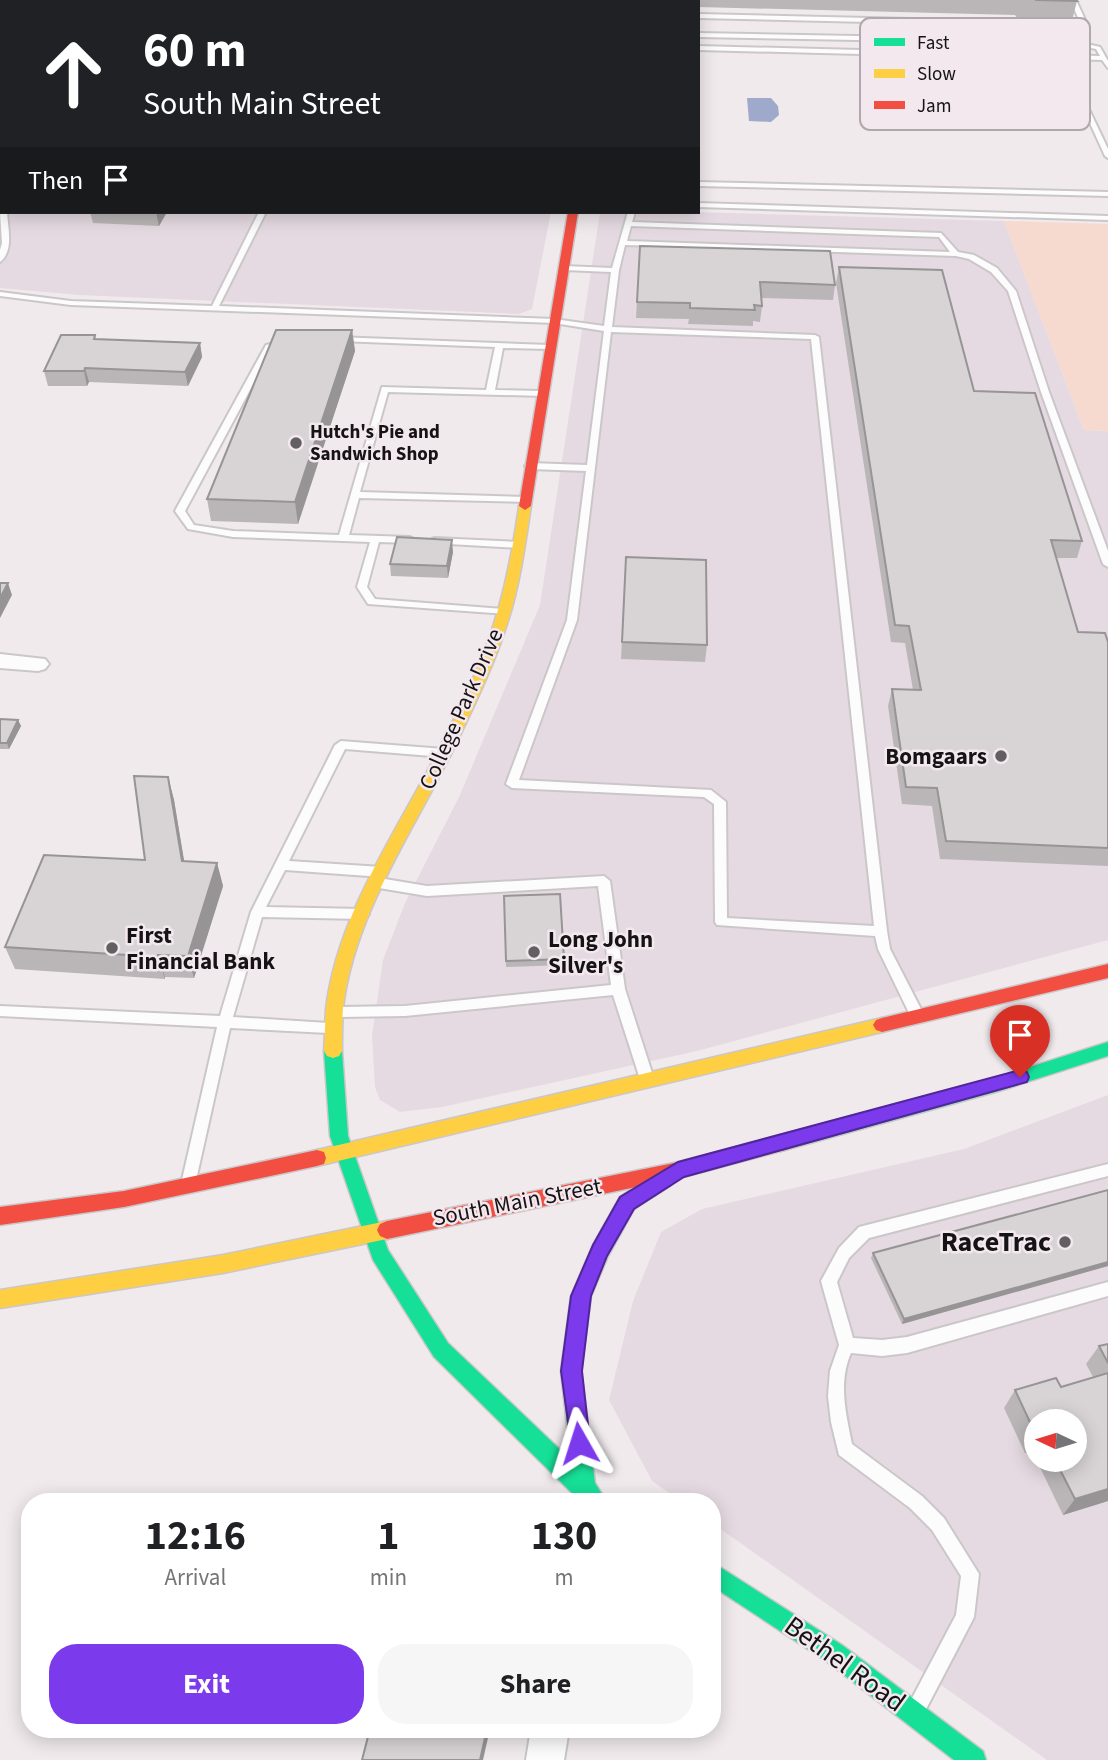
<!DOCTYPE html>
<style>
:root{--surface:#fff;--page:#f6f6f6;--text:#202124;--muted:#757577;--accent:#7c3aed}
body{margin:0;font-family:"Source Sans 3",sans-serif;background:var(--page);color:var(--text);height:100vh;display:flex;flex-direction:column;font-size:26px;white-space:nowrap}
*{box-sizing:border-box;margin:0}
p{font-size:23px;color:var(--muted)}
.icon{flex:none;width:38px;height:38px;fill:none;stroke:currentColor;stroke-width:2;stroke-linecap:round;stroke-linejoin:round}
.map{position:relative;flex:1;overflow:hidden}
.drawer{position:absolute;left:21px;top:1493px;width:700px;height:245px;display:flex;flex-direction:column;background:var(--surface);border-radius:28px;box-shadow:0 4px 18px #0003}
.drawer>*{flex:none}
.guide{position:absolute;left:0px;top:0px;width:700px;height:214px;box-shadow:0 4px 18px #0003;background:#202124;color:#fff;overflow:hidden}
.needle{width:46px;rotate:274deg}
.tools{position:absolute;left:1024px;top:1409px;display:grid;gap:14px}
.tools a{display:grid;place-items:center;width:63px;height:63px;border-radius:50%;background:var(--surface);box-shadow:0 4px 18px #0003;font-size:35px}
.pin{position:absolute;display:grid;place-items:center;width:60px;height:60px;color:#fff;margin:-72px -30px;border-radius:50% 50% 50% 0;rotate:-45deg;box-shadow:0 0 7px #0007}
.pin .icon{rotate:45deg}
.me{position:absolute;width:77px;margin:-38px;rotate:354deg;stroke-linejoin:round;filter:drop-shadow(0 0 5px #0008)}
.turn{display:flex;align-items:center;gap:24px;height:147px;padding:0 28px;font-size:32px}
.turn .icon{width:91px;height:91px;stroke-width:2.5}
.turn b{display:block;font-size:49px;line-height:60px}
.then{display:flex;align-items:center;height:66px;padding:0 28px;background:#0003;gap:14px;font-size:26px}
.eta{display:flex;justify-content:space-evenly;align-items:center;height:119px;text-align:center}
.eta b{font-size:42px;font-weight:700;line-height:49px}
.primary-button{display:flex;gap:14px;margin-top:auto;padding:14px 28px}
.primary-button a{flex:1;height:80px;border-radius:28px;background:var(--accent);color:#fff;font-size:28px;font-weight:700;line-height:80px;text-align:center}
.primary-button a+a{background:var(--page);color:var(--text)}
.map>svg:first-child{display:block}
.built{fill:#e5dae1;fill-rule:evenodd}
.green{fill:#f6dacf}
.water{fill:#9fa9cb}
.lines{fill:none;stroke-linecap:round;stroke-linejoin:round}
.lane-casing{stroke:#cbc7c9;stroke-width:4}
.street-casing{stroke:#cbc7c9;stroke-width:4}
.fast-casing{stroke:#cbc7c9;stroke-width:3}
.slow-casing{stroke:#cbc7c9;stroke-width:3}
.jam-casing{stroke:#cbc7c9;stroke-width:3}
.lane{fill:#fdfcfc;fill-rule:evenodd}
.street{fill:#fdfcfc;fill-rule:evenodd}
.fast{fill:#16e098;fill-rule:evenodd}
.slow{fill:#ffcf43;fill-rule:evenodd}
.jam{fill:#f24e42;fill-rule:evenodd}
.wall{fill:#bab6b7;fill-rule:evenodd}
.shaded-wall{fill:#979495}
.building{fill:#d8d4d5;stroke:#979495;stroke-width:2}
.route{fill:#7c3aed;stroke:#51269a;stroke-width:2}
.poi-dot{fill:#625e61;stroke:#f2e8ee;stroke-width:2.5}
.labels{text-anchor:middle;dominant-baseline:central;stroke-width:5;stroke-linejoin:round;paint-order:stroke}
.far-poi-label{font-size:19px;font-weight:bold;fill:#161315;stroke:#f2e8ee;text-anchor:start}
.street-label{font-size:23px;fill:#161315;stroke:#f2e8ee}
.poi-label{font-size:23px;font-weight:bold;fill:#161315;stroke:#f2e8ee;text-anchor:start}
.near-poi-label{font-size:28px;font-weight:bold;fill:#161315;stroke:#f2e8ee;text-anchor:end}
.near-street-label{font-size:28px;fill:#161315;stroke:#f2e8ee}
.key{fill:#f2e8ee;stroke:#b0a8ad;stroke-width:2}
.key-label{font-size:19px;fill:#161315}
</style>
<div class="map">
<svg width="1108" height="1760" viewBox="0 0 1108 1760">
<rect width="100%" height="100%" fill="#f0eaed"/>
<path class="built" d="M0 0H581L2 2V212H551L532 309 519 314 79 295 0 288Z
M600 212H694L1004 221 1084 430 1108 431V940L697 1051 442 1107 400 1112 380 1100 375 1087 372 1036 383 960 405 903 460 795 540 605Z
M1108 1095V1760H1047L712 1523V1502L681 1501 652 1481 609 1400 633 1301 661 1232 702 1209 964 1149ZM1036 1421H1074V1460H1036Z"/>
<path class="green" d="M1004 221 1108 224V431L1084 430Z"/>
<path class="water" d="M747 98H771L778 106 779 115 771 122 749 121Z"/>
<g class="lines">
<defs>
<path id="lane" d="M117 0H123V2H117Z
M1070 0H1076L1087 24 1080 30 1030 31 998 25 698 18V14L998 21 1030 27H1077L1081 24Z
M698 33 1070 40 1100 47 1108 61V68L1102 60 1065 59 1108 149V158L1105 156 1062 62 1056 59 698 50V46L1100 56 1096 49 1070 44 698 37Z
M0 80H2V84H0Z
M0 157H2V161H0Z
M0 172H2V176H0Z
M698 182 1108 192V196L698 186Z
M698 203 1108 216V220L698 207Z
M2 210 7 212C8 229 14 251 0 262V250L2 243 0 211Z
M259 212H266L219 306 554 319 604 326 611 272 564 270 560 268 564 266 612 268 628 212H635L632 222 941 233 958 252 974 255 997 268 1016 291 1049 392 1108 551V567L1103 564 1041 392 1008 291 991 272 969 259 956 256 625 245 619 270 612 327 815 335 819 337 887 931 890 949 923 1013 921 1017 916 1018 911 1017 878 949 875 936 717 925 715 922 714 804 704 797 512 788 506 784 567 620 586 471 530 469 525 466 530 463 587 465 604 331 554 323 71 305 0 296V292L71 301 212 306ZM631 226 939 237 950 252 627 241ZM611 332 811 339 874 926 727 918 726 802 711 790 519 780 577 620Z
M336 337 549 345 553 347 549 349 503 348 495 390 541 391 544 392V396L388 392 360 492 525 497 528 498V502L359 498 349 535 410 537 415 540 410 543 379 542 367 587 375 599 503 609 507 610V614L368 604 357 587 370 542 233 537 188 529 175 511 266 345 280 342 284 344 272 349 185 511 194 525 233 531 339 535 382 387 486 390 495 347 339 341 335 339Z
M435 538 519 542 524 545 519 548 432 543V539Z
M341 741 444 749 450 753 444 757 345 749 289 861 382 867 388 872 382 877 285 870 266 907 363 909 367 911 369 914 367 917 363 919 262 917 233 1017 328 1023 333 1024 335 1028 333 1032 328 1033 230 1028 196 1180 194 1185 189 1186 184 1185 182 1180 217 1027 0 1016V1006L220 1016 251 912 335 745Z
M604 876 610 881 625 989 654 1079 652 1083 647 1085 642 1083 640 1079 613 995 405 1016 339 1017 334 1016 332 1012 334 1008 339 1007 405 1006 611 985 598 886 427 896 379 888 373 883 379 878 427 886Z
M1108 1164V1176L869 1238 849 1258 837 1282 853 1338 882 1340 907 1337 1108 1282V1296L907 1353 882 1356 851 1353C838 1382 846 1414 852 1444L922 1496 944 1518 979 1574 974 1617 971 1623 925 1711 918 1713 911 1711 909 1704 956 1615 961 1576 932 1530 910 1508 839 1455 831 1422 828 1396 830 1371 839 1345 821 1281 839 1248 859 1227Z"/>
<path id="street" d="M0 654 45 659 49 664 45 669 38 671 0 668Z
M531 1729H569L564 1760H526Z"/>
<path id="fast" d="M1108 1042V1056L999 1091 781 1151 774 1149 772 1143 774 1137 781 1135 999 1077Z
M333 1044 339 1046 342 1051 348 1136 388 1250 448 1343 571 1460 561 1371 571 1296 593 1245 620 1197 657 1173 664 1171 671 1173 673 1179 671 1185 634 1209 608 1256 591 1296 581 1371 595 1483 602 1494 599 1502H583L577 1498 434 1357 373 1260 330 1136 324 1051 327 1046Z
M712 1562 842 1645 983 1751 986 1760H954L826 1661 712 1586Z"/>
<path id="slow" d="M591 0H597L598 2H591Z
M525 502 531 506C525 545 520 584 508 621 495 663 475 704 456 744 415 829 354 913 343 1008 342 1022 342 1037 342 1051L339 1056 333 1058 327 1056 324 1051C325 1037 325 1023 326 1009 337 914 398 830 440 747 462 703 485 657 498 610 508 576 514 541 519 506Z
M882 1018 888 1020 891 1025 888 1030 882 1032 317 1166 310 1164 308 1158 310 1152 317 1150Z
M387 1221 394 1224 397 1230 394 1236 387 1239 223 1273 0 1308V1290L223 1255Z"/>
<path id="jam" d="M568 212H578L531 506 525 510 519 506Z
M1108 964V978L882 1032 876 1030 873 1025 876 1020 882 1018Z
M781 1135 788 1137 790 1143 788 1149 679 1178 387 1239 380 1236 377 1230 380 1224 387 1221 679 1162Z
M317 1150 324 1152 326 1158 324 1164 317 1166 124 1207 0 1225V1207L124 1191Z"/>
</defs>
<use href="#lane" class="lane-casing"/>
<use href="#street" class="street-casing"/>
<use href="#fast" class="fast-casing"/>
<use href="#slow" class="slow-casing"/>
<use href="#jam" class="jam-casing"/>
<use href="#lane" class="lane"/>
<use href="#street" class="street"/>
<use href="#fast" class="fast"/>
<use href="#slow" class="slow"/>
<use href="#jam" class="jam"/>
</g>
<path class="wall" d="M643 0H1076L1077 1 1071 24 1021 23 1015 15 698 7V2H643Z
M2 95V144H0V97Z
M82 212H167L159 226 93 223 90 212Z
M640 246 835 285 833 300 761 298 762 306 760 322 753 321V326L688 324 689 319 636 318Z
M839 267 974 391 1082 541 1077 558H1056L1078 632 1108 642V866L940 859 932 806 902 804 888 706 892 689 913 690 905 643 891 642 836 283Z
M352 330 355 351 298 524 211 521 207 499Z
M95 335 96 339 200 343 202 357 188 386 89 382 87 386H48L44 371Z
M453 552 448 578 391 576 390 564Z
M626 557 707 645 705 662 621 659Z
M0 719 18 720 21 726 9 749H0Z
M168 777 174 800 184 862 217 863 223 886 194 978 165 977V979L15 969 5 947 145 860Z
M504 896 564 959V965L506 967Z
M1108 1190V1266L902 1324 871 1258 873 1253Z
M1108 1344V1501L1063 1515 1032 1451 1025 1453 1004 1408 1015 1390 1061 1387 1093 1377 1086 1364 1099 1346ZM1036 1421 1074 1460H1036Z"/>
<path class="shaded-wall" d="M156 212H167L159 226Z
M352 330 355 351 298 524 295 502Z
M200 343 202 357 188 386 185 372Z
M85 368 89 382 87 386 84 371Z
M452 540 453 552 448 578 447 566Z
M8 583 12 595 0 618V598Z
M18 720 21 726 9 749 7 743Z
M168 777 174 800 188 884 182 861Z
M217 863 223 886 194 978 188 956Z
M158 955 165 977V979L158 957Z
M1108 1262V1266L902 1324 904 1319Z
M1036 1437V1445L1032 1451 1025 1453Z
M1108 1489V1501L1063 1515 1075 1499Z
M487 1729H490L483 1760H480Z"/>
<path class="building" d="M407 0H516V2H409Z
M1035 0H1076L1077 1Z
M2 95V128H0V97Z
M640 246 830 251 835 285 760 282 762 306 754 305 755 310 690 308V303L637 302Z
M839 267 942 270 974 391 1035 393 1082 541 1051 540 1078 632 1105 633 1108 642V848L946 841 937 788 906 787 892 689 921 690 909 626 895 625Z
M276 330H352L295 502 207 499Z
M61 335H95L94 339 200 343 185 372 85 368 84 371H44Z
M397 537 452 540 447 566 390 564Z
M626 557 706 560 707 645 622 642Z
M0 583H8L0 598Z
M0 719 18 720 7 743H0Z
M134 776 168 777 182 861 217 863 188 956 158 955V957L5 947 44 855 145 860Z
M560 894 564 959 506 961 504 896Z
M1108 1190V1262L904 1319 873 1253Z
M1108 1344V1363L1099 1346Z
M1108 1373V1489L1075 1499 1055 1460H1074V1421H1036V1435L1015 1390 1056 1378 1061 1387Z
M370 1729H487L480 1760H362Z"/>
<path class="route" d="M1020 1070 1027 1072 1029 1077 1027 1082 684 1177 634 1209 607 1256 591 1296 582 1371 590 1443 587 1451 579 1454 572 1451 561 1371 571 1296 593 1245 620 1197 678 1162Z"/>
<g class="poi-dot">
<circle cx="296" cy="443" r="7"/>
<circle cx="1001" cy="756" r="7"/>
<circle cx="112" cy="948" r="7"/>
<circle cx="534" cy="952" r="7"/>
<circle cx="1065" cy="1242" r="7"/>
</g>
<g class="labels">
<g class="far-poi-label">
<text x="310" y="432">Hutch's Pie and<tspan x="310" dy="22">Sandwich Shop</tspan></text>
</g>
<g class="street-label">
<text transform="translate(461 709) rotate(-66)">College Park Drive</text>
<text transform="translate(517 1202) rotate(-11)">South Main Street</text>
</g>
<g class="poi-label">
<text x="987" y="756" text-anchor="end">Bomgaars</text>
<text x="126" y="935">First<tspan x="126" dy="26">Financial Bank</tspan></text>
<text x="548" y="939">Long John<tspan x="548" dy="26">Silver's</tspan></text>
</g>
<g class="near-poi-label">
<text x="1051" y="1242">RaceTrac</text>
</g>
<g class="near-street-label">
<text transform="translate(845 1664) rotate(36)">Bethel Road</text>
</g>
</g>
<rect x="860" y="18" width="230" height="112" rx="10" class="key"/>
<rect x="874" y="38" width="31" height="8" fill="#16e098"/>
<rect x="874" y="69" width="31" height="9" fill="#ffcf43"/>
<rect x="874" y="101" width="31" height="8" fill="#f24e42"/>
<g class="key-label">
<text x="917" y="49">Fast</text>
<text x="917" y="80">Slow</text>
<text x="917" y="112">Jam</text>
</g>
</svg>
<div class="tools">
<a><svg class="needle" viewBox="-14 -14 28 28"><path d="M0-13l5 13h-10z" fill="#e53935"/><path d="M0 13l5-13h-10z" fill="#757577"/></svg></a>
</div>
<div class="pin" style="left:1020px;top:1077px;background:#d93025"><svg class="icon" aria-label="arrive" viewBox="0 0 24 24"><path d="M6 21V4h12l-3 4 3 4H6"/></svg></div>
<svg class="me" style="left:579px;top:1443px" viewBox="-20 -20 40 40"><path d="M0-17L14 15 0 8-14 15z" fill="#7c3aed" stroke="#fff" stroke-width="4"/></svg>
<div class="guide">
<div class="turn"><svg class="icon" aria-label="ahead" viewBox="0 0 24 24"><path d="M12 20V5M6 11l6-6 6 6"/></svg><div><b>60 m</b>South Main Street</div></div>
<div class="then">Then<svg class="icon" aria-label="arrive" viewBox="0 0 24 24"><path d="M6 21V4h12l-3 4 3 4H6"/></svg></div>
</div>
<section class="drawer">
<div class="eta">
<div><b>12:16</b><p>Arrival</p></div>
<div><b>1</b><p>min</p></div>
<div><b>130</b><p>m</p></div>
</div>
<div class="primary-button"><a>Exit</a><a>Share</a></div>
</section>
</div>
